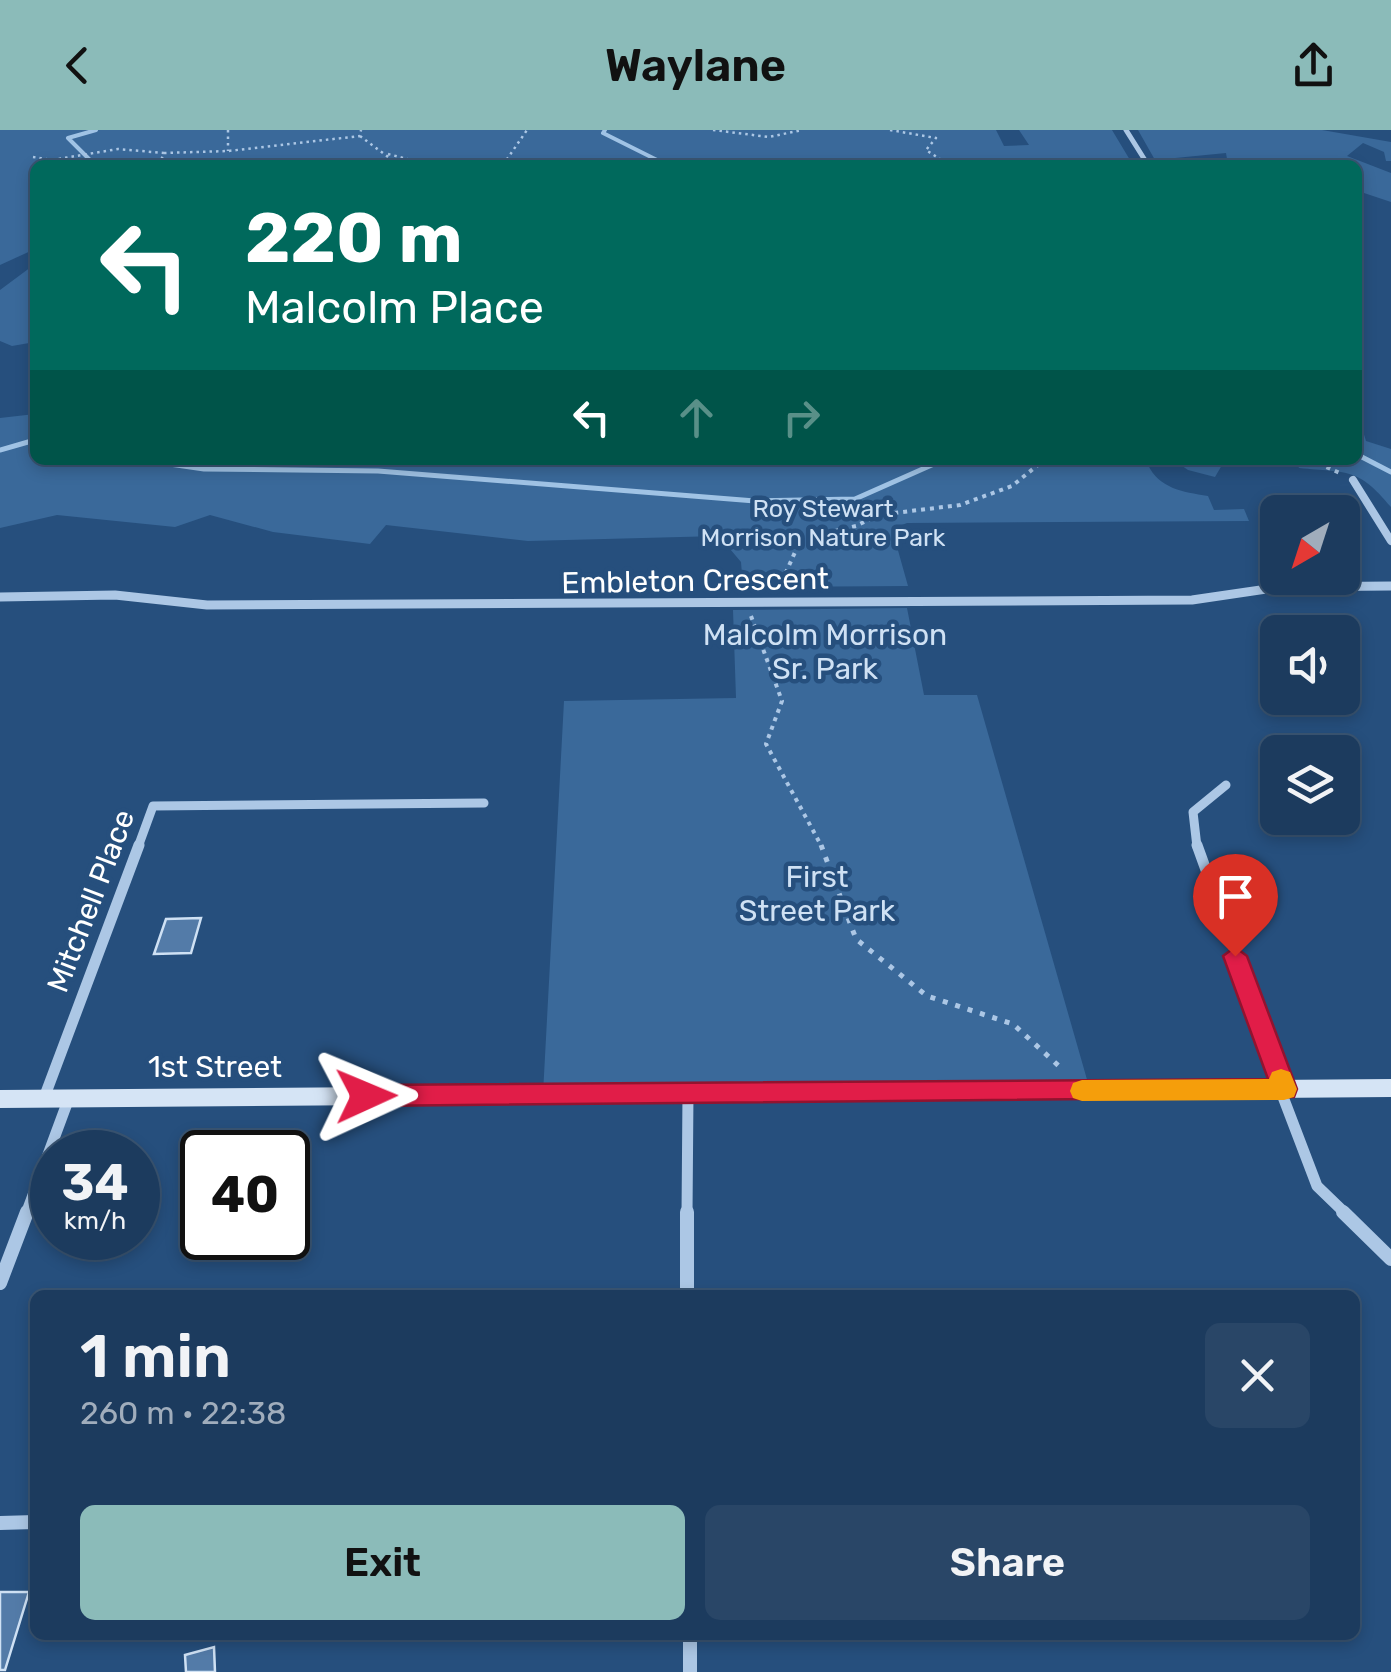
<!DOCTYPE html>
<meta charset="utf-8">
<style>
:root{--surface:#1c3b5e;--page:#294667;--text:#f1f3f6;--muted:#a0adbc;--line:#3a5573;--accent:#8bbbb9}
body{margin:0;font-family:Rubik,sans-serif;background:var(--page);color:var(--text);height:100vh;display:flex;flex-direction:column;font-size:38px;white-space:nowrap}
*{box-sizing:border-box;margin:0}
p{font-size:32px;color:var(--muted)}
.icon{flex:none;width:55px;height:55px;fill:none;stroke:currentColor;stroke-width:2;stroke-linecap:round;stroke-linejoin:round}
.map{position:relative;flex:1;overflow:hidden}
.side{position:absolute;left:30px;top:1160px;width:1330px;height:350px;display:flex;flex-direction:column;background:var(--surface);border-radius:15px;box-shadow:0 5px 15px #0003,0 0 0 2px var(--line)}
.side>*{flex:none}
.hud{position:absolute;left:30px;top:30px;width:1332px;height:305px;border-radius:15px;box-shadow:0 5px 15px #0003,0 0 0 2px var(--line);background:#00695c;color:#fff;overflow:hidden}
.needle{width:65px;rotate:219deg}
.tools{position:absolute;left:1260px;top:365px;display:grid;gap:20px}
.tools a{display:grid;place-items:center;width:100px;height:100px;border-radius:15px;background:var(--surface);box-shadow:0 5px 15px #0003,0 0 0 2px var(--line);font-size:50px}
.speed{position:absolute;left:30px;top:1000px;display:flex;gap:20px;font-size:50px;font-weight:700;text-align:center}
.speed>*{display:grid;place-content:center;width:130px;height:130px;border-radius:50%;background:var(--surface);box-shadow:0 5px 15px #0003,0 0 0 2px var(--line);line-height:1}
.speed small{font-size:25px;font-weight:400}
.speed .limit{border:5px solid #111;border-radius:15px;background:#fff;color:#111}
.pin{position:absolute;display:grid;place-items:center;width:85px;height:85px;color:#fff;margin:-102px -42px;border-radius:50% 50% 50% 0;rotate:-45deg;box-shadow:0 0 10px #0007}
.pin .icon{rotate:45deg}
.me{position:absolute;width:110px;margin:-55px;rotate:89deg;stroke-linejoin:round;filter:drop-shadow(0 0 8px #0008)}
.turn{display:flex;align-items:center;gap:35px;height:210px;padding:0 50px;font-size:45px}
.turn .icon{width:130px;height:130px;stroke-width:2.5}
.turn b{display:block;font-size:70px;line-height:85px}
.lanes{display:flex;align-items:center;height:95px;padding:0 50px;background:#0003;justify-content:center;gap:50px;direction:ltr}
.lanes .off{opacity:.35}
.round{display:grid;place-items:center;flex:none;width:105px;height:105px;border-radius:15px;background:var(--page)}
.summary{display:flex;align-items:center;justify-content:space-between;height:170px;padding:0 50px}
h1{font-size:60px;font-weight:600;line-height:75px}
.action{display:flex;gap:20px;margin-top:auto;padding:20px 50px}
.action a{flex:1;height:115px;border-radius:15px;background:var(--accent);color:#111;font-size:40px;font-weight:600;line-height:115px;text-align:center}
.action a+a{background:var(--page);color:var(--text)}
header{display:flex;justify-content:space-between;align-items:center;height:130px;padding:0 50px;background:var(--accent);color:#111;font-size:45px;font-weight:600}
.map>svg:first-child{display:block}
.green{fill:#3a699a}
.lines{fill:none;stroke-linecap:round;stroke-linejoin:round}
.stream-far1{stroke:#a0c3e5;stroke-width:4}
.stream{stroke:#a0c3e5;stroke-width:5}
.building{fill:#537ba8;stroke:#cfe1f4;stroke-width:2.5}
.path-far2{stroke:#acc7e5;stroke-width:2.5;stroke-dasharray:2.5 4;stroke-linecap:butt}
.path-far1{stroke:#acc7e5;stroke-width:4;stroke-dasharray:4 5;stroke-linecap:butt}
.path{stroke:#acc7e5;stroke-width:5;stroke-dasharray:5 8;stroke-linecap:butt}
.street-far4{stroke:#acc7e5;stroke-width:5}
.street-far3{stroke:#acc7e5;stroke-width:8}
.street-far2{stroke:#acc7e5;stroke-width:9}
.street-far1{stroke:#acc7e5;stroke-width:11}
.street{stroke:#acc7e5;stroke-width:14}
.secondary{fill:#d5e4f5;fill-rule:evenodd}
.route{fill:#e11d48;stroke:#92132f;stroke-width:2.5}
.slow{fill:#f59e0b}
.labels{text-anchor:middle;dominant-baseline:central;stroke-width:9;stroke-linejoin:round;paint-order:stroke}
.far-park-label{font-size:25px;fill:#cfe1f4;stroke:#264f7d}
.street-label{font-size:30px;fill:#fff;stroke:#264f7d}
.park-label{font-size:30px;fill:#cfe1f4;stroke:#264f7d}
</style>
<header><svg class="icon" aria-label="back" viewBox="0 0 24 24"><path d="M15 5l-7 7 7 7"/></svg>Waylane<svg class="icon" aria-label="share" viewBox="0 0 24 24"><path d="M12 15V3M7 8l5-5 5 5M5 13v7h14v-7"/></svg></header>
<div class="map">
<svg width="1391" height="1542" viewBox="0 0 1391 1542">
<rect width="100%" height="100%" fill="#264f7d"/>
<path class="green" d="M0 0H996L1004 16 1029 15 1019 0H1112L1133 35H35V119L0 135Z
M1138 0H1322L1391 12V31H1386L1384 22 1363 13 1347 26 1391 43V72L1358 61V35H1228L1226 23 1155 30Z
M35 134V212L12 216 0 211V160Z
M35 284V330H1225L1215 347 1188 340 1175 331 1148 335C1159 358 1182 362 1208 366L1214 380 1244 379 1249 391 907 393 892 399 908 456 743 457 741 432 719 406 528 411 386 395 370 414 273 402 210 385 175 397 57 385 0 398V288Z
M1358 285 1366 311 1391 319V377C1358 337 1348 343 1299 338L1295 330H1358Z
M907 478 924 565H977L1090 960 543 964 564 571 736 568 733 480Z"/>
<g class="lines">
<path class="stream-far1" d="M605 0 603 3 667 35
M95 35 68 8 96 0"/>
<path class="stream" d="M0 320 35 310
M1358 325 1391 342
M142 330 204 339 378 341 755 371 855 369 943 330"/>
</g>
<path class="building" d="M201 788 191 823 154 824 166 789Z
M0 1462H29L5 1540H0Z
M214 1517 215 1542H186L185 1525Z"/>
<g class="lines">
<path class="path-far2" d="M228 0V21
M713 0 769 7 802 0
M890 0 936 8 926 20 949 35
M360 6 399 35
M388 24 430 35
M33 27 52 30 118 19 164 23
M159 35 164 23 228 21 360 6 361 0
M503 35 527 0"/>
<path class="path-far1" d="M1310 330 1340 343
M774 456 782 451 801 409 856 396 878 385 960 375 1012 356 1044 330
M751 486 782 571 766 614 822 717"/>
<path class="path" d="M821 715 856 809 927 866 1013 894 1061 938"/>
<path class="street-far4" d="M1126 0 1148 35"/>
<path class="street-far3" d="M1353 350 1391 411"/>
<path class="street-far2" d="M0 467 115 465 207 475 1192 470 1281 457 1391 456
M138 717 153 676 484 673
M1197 717 1193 682 1226 655"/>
<path class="street-far1" d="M1197 715 1285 959
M1280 959 1317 1056 1346 1084
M44 968 139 715
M26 1084 69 968
M687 1084 688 963"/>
<path class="street" d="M1343 1082 1391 1129
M0 1153 27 1082
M687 1165V1082
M0 1393 35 1392
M690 1505V1542"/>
<path class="secondary" d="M1391 949V967L0 978V960Z"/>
</g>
<path class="route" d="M1235 817 1247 826 1297 959 1294 967 366 976 356 973 353 966 356 958 366 955 1268 949 1223 826Z"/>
<path class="slow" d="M1281 939 1290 942 1297 959 1294 967 1284 970 1082 971 1073 968 1070 961 1073 953 1082 950 1269 949 1272 942Z"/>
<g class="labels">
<g class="far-park-label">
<text x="823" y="378">Roy Stewart<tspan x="823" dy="29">Morrison Nature Park</tspan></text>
</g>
<g class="street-label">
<text transform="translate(695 451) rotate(-1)">Embleton Crescent</text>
<text transform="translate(91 771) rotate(-69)">Mitchell Place</text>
<text x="215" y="937">1st Street</text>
</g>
<g class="park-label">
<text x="825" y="505">Malcolm Morrison<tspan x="825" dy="34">Sr. Park</tspan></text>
<text x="817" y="747">First<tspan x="817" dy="34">Street Park</tspan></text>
</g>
</g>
</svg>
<div class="tools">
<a><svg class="needle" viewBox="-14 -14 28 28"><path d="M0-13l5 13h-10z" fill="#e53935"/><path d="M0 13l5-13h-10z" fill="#a0adbc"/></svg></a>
<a><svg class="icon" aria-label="sound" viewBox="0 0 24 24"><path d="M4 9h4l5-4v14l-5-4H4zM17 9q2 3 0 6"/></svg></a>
<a><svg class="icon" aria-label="layers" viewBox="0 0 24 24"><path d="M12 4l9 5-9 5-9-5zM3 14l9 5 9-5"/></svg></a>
</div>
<div class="speed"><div>34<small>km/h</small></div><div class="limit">40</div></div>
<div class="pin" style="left:1235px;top:826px;background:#d93025"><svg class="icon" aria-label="arrive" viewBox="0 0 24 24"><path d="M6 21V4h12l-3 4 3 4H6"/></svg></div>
<svg class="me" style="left:366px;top:966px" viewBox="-20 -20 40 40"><path d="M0-17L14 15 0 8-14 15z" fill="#e11d48" stroke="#fff" stroke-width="4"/></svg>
<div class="hud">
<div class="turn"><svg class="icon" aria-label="left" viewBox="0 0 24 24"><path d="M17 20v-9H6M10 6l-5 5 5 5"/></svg><div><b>220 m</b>Malcolm Place</div></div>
<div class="lanes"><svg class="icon" aria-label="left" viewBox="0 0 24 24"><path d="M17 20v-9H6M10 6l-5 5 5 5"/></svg><svg class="icon off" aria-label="ahead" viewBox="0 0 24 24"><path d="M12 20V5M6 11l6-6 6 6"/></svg><svg class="icon off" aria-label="right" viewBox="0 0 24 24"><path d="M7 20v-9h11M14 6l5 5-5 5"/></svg></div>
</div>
<section class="side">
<div class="summary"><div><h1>1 min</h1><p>260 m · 22:38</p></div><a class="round"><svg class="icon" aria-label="close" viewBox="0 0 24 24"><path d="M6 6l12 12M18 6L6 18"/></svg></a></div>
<div class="action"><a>Exit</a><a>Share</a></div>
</section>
</div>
